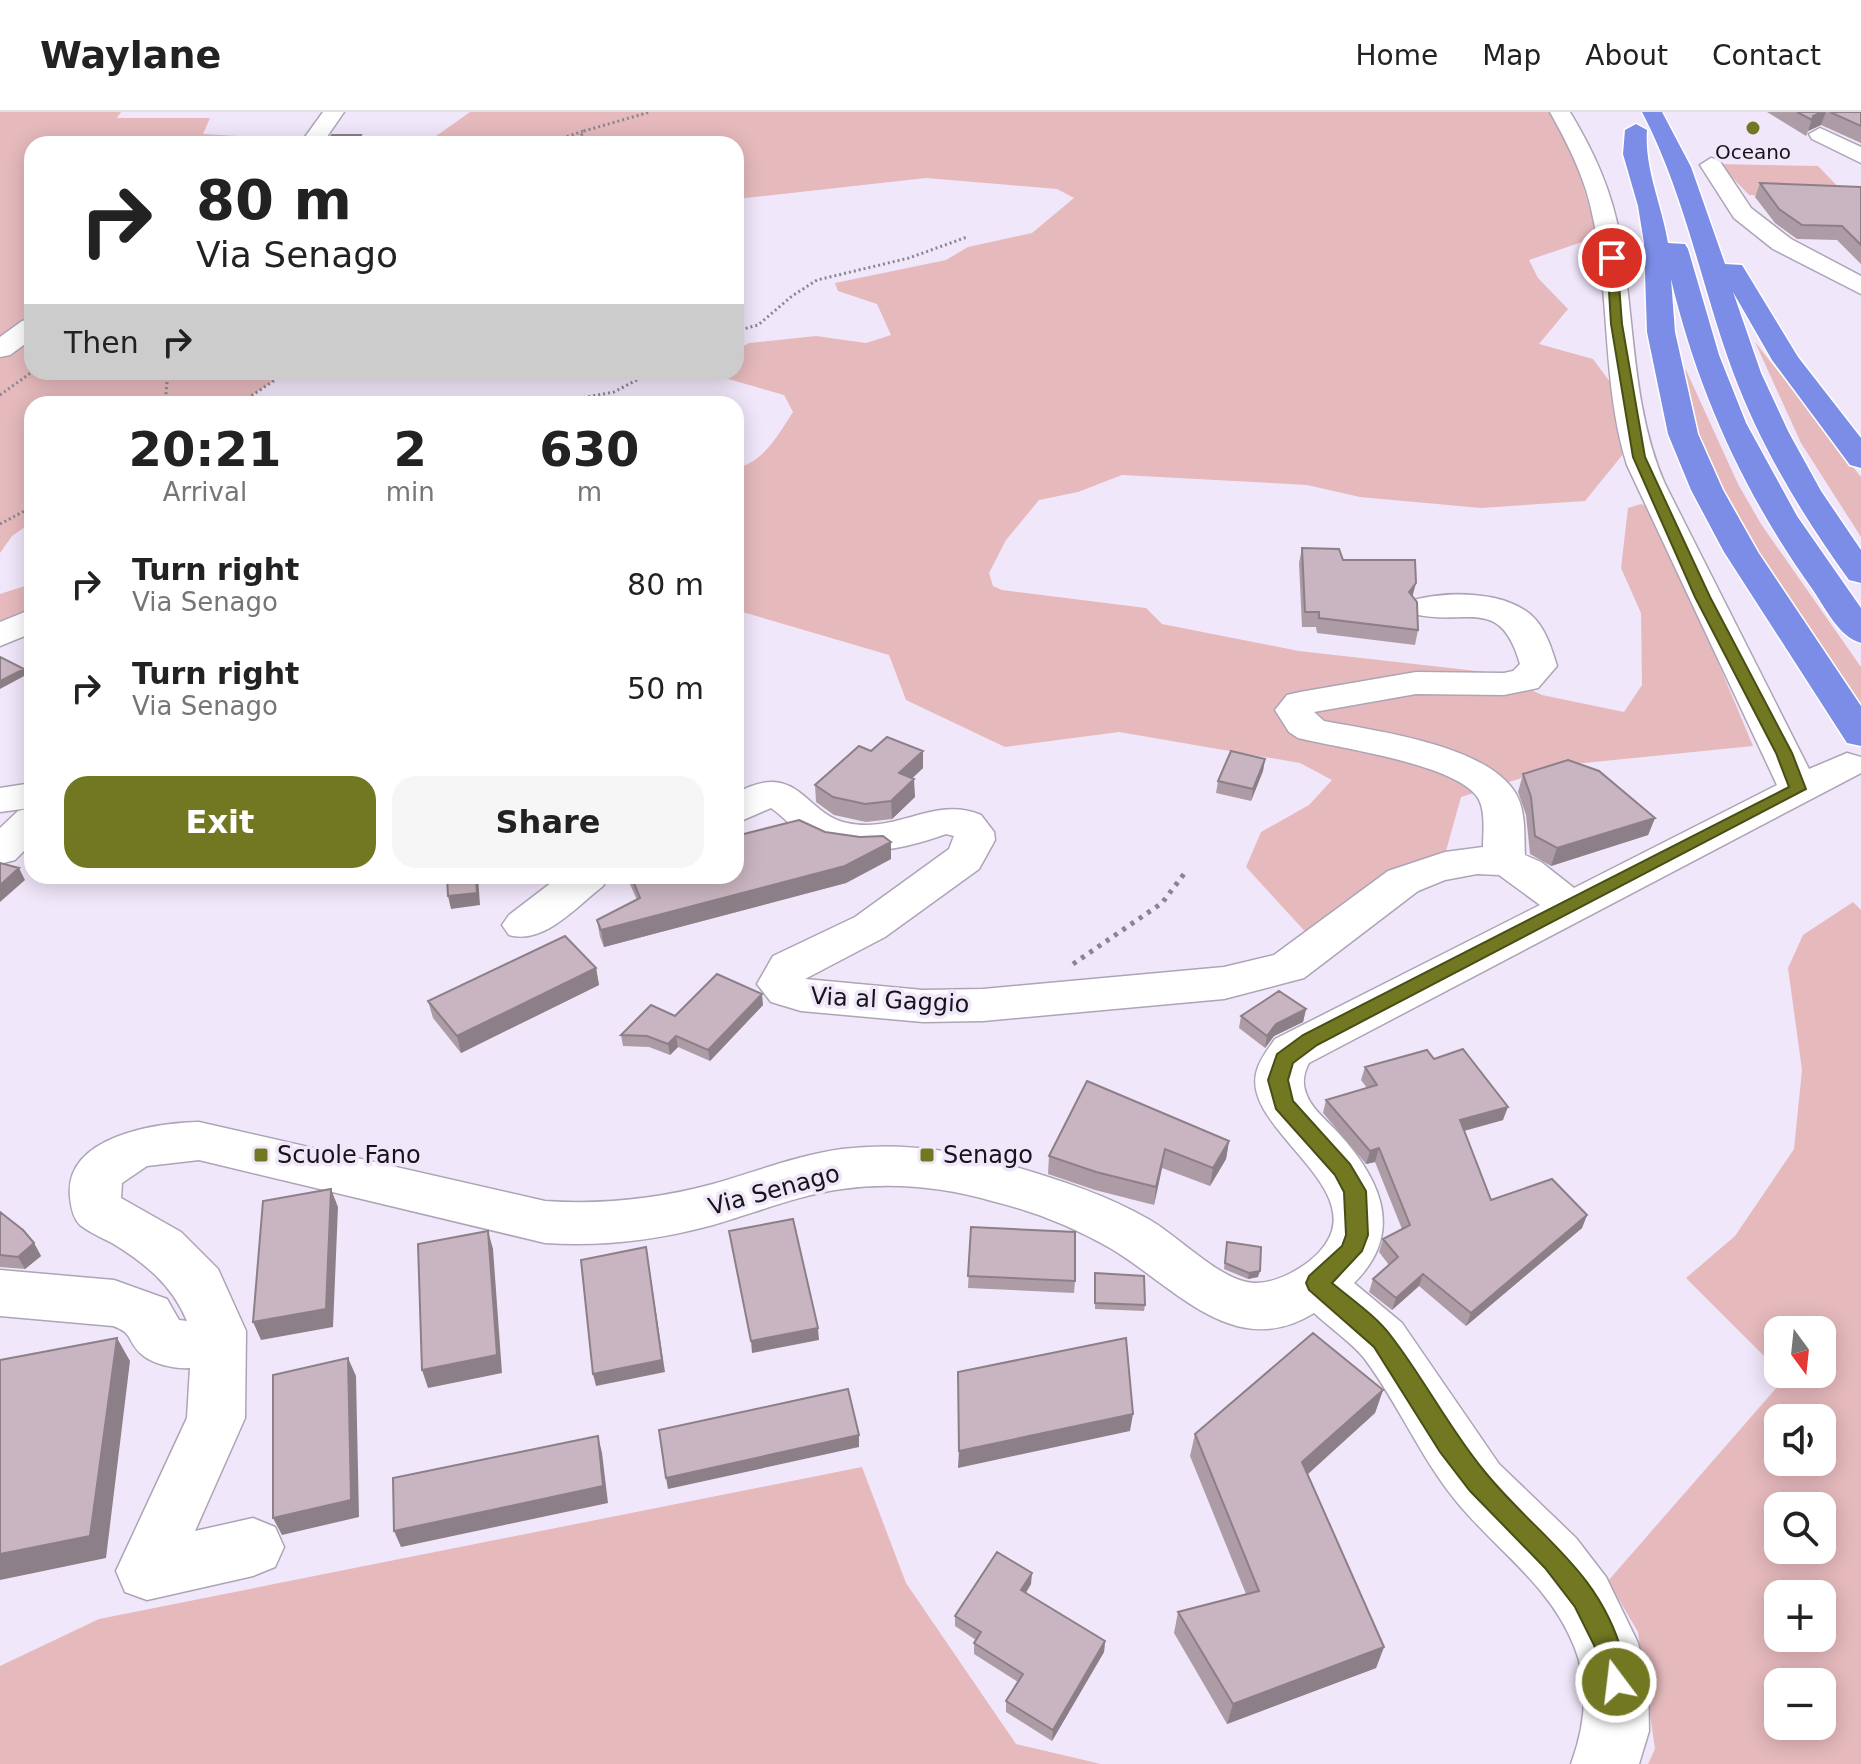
<!DOCTYPE html>
<meta charset="utf-8">
<style>
:root{--surface:#fff;--page:#f6f6f6;--text:#222;--muted:#767676;--line:#e0e0e0;--accent:#717821}
body{margin:0;font-family:"DejaVu Sans",sans-serif;background:var(--page);color:var(--text);height:100vh;display:flex;flex-direction:column;font-size:30px;white-space:nowrap}
*{box-sizing:border-box;margin:0}
p{font-size:26px;color:var(--muted)}
.icon{flex:none;width:44px;height:44px;fill:none;stroke:currentColor;stroke-width:2;stroke-linecap:round;stroke-linejoin:round}
.map{position:relative;flex:1;overflow:hidden}
.drawer{position:absolute;left:24px;top:284px;width:720px;height:488px;display:flex;flex-direction:column;background:var(--surface);border-radius:24px;box-shadow:0 4px 20px #0003}
.drawer>*{flex:none}
.top-card{position:absolute;left:24px;top:24px;width:720px;height:244px;border-radius:24px;box-shadow:0 4px 20px #0003;background:#fff;color:var(--text);overflow:hidden}
.needle{width:52px;rotate:165deg}
.tools{position:absolute;left:1764px;top:1204px;display:grid;gap:16px}
.tools a{display:grid;place-items:center;width:72px;height:72px;border-radius:16px;background:var(--surface);box-shadow:0 4px 20px #0003;font-size:40px}
.pin{position:absolute;display:grid;place-items:center;width:68px;height:68px;color:#fff;margin:-34px;border:4px solid #fff;border-radius:50%;box-shadow:0 2px 8px #0007}
.me{position:absolute;width:88px;margin:-44px;rotate:345deg;stroke-linejoin:round;filter:drop-shadow(0 0 6px #0008)}
.turn{display:flex;align-items:center;gap:28px;height:168px;padding:0 40px;font-size:36px}
.turn .icon{width:104px;height:104px;stroke-width:2.5}
.turn b{display:block;font-size:56px;line-height:68px}
.then{display:flex;align-items:center;height:76px;padding:0 40px;background:#0003;gap:16px;font-size:30px}
.eta{display:flex;justify-content:space-evenly;align-items:center;height:136px;text-align:center}
.eta b{font-size:48px;font-weight:800;line-height:56px}
.button{display:flex;gap:16px;margin-top:auto;padding:16px 40px}
.button a{flex:1;height:92px;border-radius:24px;background:var(--accent);color:#fff;font-size:32px;font-weight:800;line-height:92px;text-align:center}
.button a+a{background:var(--page);color:var(--text)}
ul{padding:0;list-style:none}
li{display:flex;align-items:center;gap:24px;height:104px;padding:0 40px}
li div{flex:1}
li b{display:block;font-size:30px}
li em{font-style:normal}
header{display:flex;align-items:center;gap:48px;box-sizing:border-box;height:112px;padding:0 40px;background:var(--surface);border-bottom:2px solid var(--line)}
header strong{font-size:38px}
nav{display:flex;gap:44px;margin-inline-start:auto;font-size:28px}
.map>svg:first-child{display:block}
.green{fill:#e6babd;fill-rule:evenodd}
.lines{fill:none;stroke-linecap:round;stroke-linejoin:round}
.minor-casing{stroke:#ada4b6;stroke-width:3}
.highway-casing{stroke:#fff;stroke-width:3}
.path-far1{stroke:#8b8591;stroke-width:3;stroke-dasharray:2 3;stroke-linecap:butt}
.path{stroke:#8b8591;stroke-width:5;stroke-dasharray:4 6;stroke-linecap:butt}
.minor{fill:#fff;fill-rule:evenodd}
.highway{fill:#7c8de7;fill-rule:evenodd}
.wall{fill:#ad9ca6}
.shaded-wall{fill:#8d7f87}
.building{fill:#c9b5c1;stroke:#8d7f87;stroke-width:2}
.route{fill:#717821;stroke:#494e15;stroke-width:2}
.poi-dot{fill:#717821;stroke:#f0e7fa;stroke-width:3}
.labels{text-anchor:middle;dominant-baseline:central;stroke-width:7;stroke-linejoin:round;paint-order:stroke}
.far-poi-label{font-size:20px;fill:#161319;stroke:#f0e7fa}
.street-label{font-size:24px;fill:#161319;stroke:#f0e7fa}
.poi-label{font-size:24px;fill:#161319;stroke:#f0e7fa;text-anchor:start}
</style>
<header>
<strong>Waylane</strong>
<nav><a>Home</a><a>Map</a><a>About</a><a>Contact</a></nav>
</header>
<div class="map">
<svg width="1861" height="1652" viewBox="0 0 1861 1652">
<rect width="100%" height="100%" fill="#f0e7fa"/>
<path class="green" d="M0 0H121L117 6H210L203 22 327 29 324 32H32V260H287L239 292H32V410L12 424 0 441Z
M470 0H1563L1597 125 1529 148 1538 166 1568 197 1539 232 1593 247 1613 274 1628 336 1585 389 1481 396 1360 385 1307 373 1122 363 1078 380 1039 388 1006 428 989 461 993 474 1002 478 1146 496 1162 512 1299 539 1495 561 1542 583 1624 600 1642 573 1641 501 1621 456 1628 396 1641 392 1654 397 1753 634 1564 653 1461 685 1446 739 1411 754 1310 825 1246 755 1261 720 1309 693 1332 668 1300 651 1119 620 1005 635 906 588 889 543 736 498V356C764 350 778 323 793 300L784 283 711 262 713 260H736V238L749 231 816 224 866 231 891 223 877 192 838 179 835 171 946 148 968 135 1032 121 1074 86 1057 77 926 66 736 87V32L581 29 576 32H425Z
M1719 52 1818 54 1849 86 1749 83Z
M1755 230 1861 365V425L1801 331Z
M1683 258H1686L1738 372 1761 412 1861 555V597C1802 513 1727 417 1696 318 1690 299 1688 278 1683 258Z
M31 472 32 495 0 510V482Z
M1853 790 1861 798V1652H1648L1655 1637 1638 1520 1608 1469 1785 1266 1782 1262H1822V1218H1778V1258L1686 1166 1735 1124 1794 1037 1802 958 1788 856 1803 823ZM1778 1306H1822V1350H1778ZM1778 1394H1822V1438H1778ZM1778 1482H1822V1526H1778ZM1778 1570H1822V1614H1778Z
M862 1355 906 1471 1016 1632 1101 1652H0V1554L99 1507Z"/>
<g class="lines">
<defs>
<path id="minor" d="M323 0H344L322 32H300Z
M1550 0H1570C1594 40 1612 79 1620 125 1635 206 1631 295 1665 372L1809 657 1847 641 1861 645V661L1309 951C1304 960 1302 971 1306 981 1311 997 1330 1011 1341 1024 1382 1070 1404 1122 1354 1171L1402 1211 1499 1352 1576 1426 1606 1465 1638 1531 1648 1570 1649 1619 1639 1652H1571C1585 1614 1590 1573 1574 1534 1550 1473 1496 1438 1456 1389 1420 1345 1398 1291 1364 1246 1351 1230 1330 1216 1314 1201 1234 1251 1173 1173 1110 1136 1073 1115 1033 1099 992 1089 943 1075 892 1070 842 1077 798 1083 755 1101 713 1113 657 1128 603 1135 545 1131L199 1048 147 1054 122 1071 121 1086 181 1120 218 1157 246 1219 245 1306 195 1419 253 1406 275 1415 284 1435 275 1455 253 1464 147 1488 125 1480 116 1459 187 1306 190 1256C174 1257 151 1252 140 1241 127 1228 133 1221 113 1214L0 1204V1158L114 1168 167 1187 179 1208 187 1209C172 1173 145 1151 112 1131 102 1126 89 1120 80 1113 73 1106 71 1095 70 1085 64 1024 156 1011 199 1010L545 1089C603 1093 657 1087 713 1072 755 1060 798 1043 842 1037 898 1030 955 1038 1009 1053 1057 1067 1107 1083 1150 1108 1179 1125 1216 1164 1247 1170 1273 1176 1315 1152 1328 1128 1361 1070 1239 1013 1257 958 1260 947 1269 936 1275 927L1540 793 1499 763 1477 762 1445 768 1418 779 1304 866 1224 887 983 909 923 910 801 899 771 890 757 872 773 844 855 805 949 737 954 724 946 722C901 738 855 748 810 727 795 720 785 705 771 696L736 711V681C799 647 804 702 847 711 898 722 934 683 981 703L994 720 995 728 979 757 885 825 805 867 923 878 983 877 1224 855 1274 843 1388 759 1445 740 1483 735C1483 721 1486 699 1478 686 1457 652 1338 636 1298 626L1289 620 1275 598 1287 583 1300 580 1416 560 1504 561 1513 559 1520 552C1500 482 1466 515 1414 502L1409 495 1414 488C1448 479 1510 478 1536 508 1547 521 1552 538 1557 554L1538 576 1504 583 1416 582 1314 600 1324 609C1376 619 1488 633 1516 682 1526 699 1524 723 1525 743L1541 750 1574 776 1777 673 1627 353C1599 264 1613 168 1586 78 1577 50 1564 25 1550 0Z
M1820 16 1861 35V51L1812 27 1809 22Z
M1711 46 1719 48 1751 96 1791 127 1861 164V182L1773 137 1734 106 1700 53Z
M32 207V227L10 243 0 245V225L22 209Z
M32 497V521L0 534V510Z
M32 671V731L15 748 0 752V716L18 699 30 696 0 700V676Z
M560 764H609L603 774C576 795 544 833 509 823L502 813 509 803Z"/>
<path id="highway" d="M1642 0H1662L1691 55 1725 152 1742 153 1798 245 1861 326V356L1850 353 1772 248 1733 180 1761 261 1789 321 1821 379 1861 438V471L1849 468C1802 403 1761 335 1733 260 1701 173 1685 82 1642 0Z
M1636 12 1647 18C1644 56 1662 93 1668 131L1685 132 1688 137 1719 243 1746 311 1797 404 1861 496V531C1839 525 1826 497 1813 478 1745 383 1698 281 1671 167L1675 220 1698 322 1723 378 1758 440 1861 594V634L1847 631 1724 440 1691 378 1668 322 1647 220 1644 131 1638 94 1623 42 1625 18Z"/>
</defs>
<use href="#minor" class="minor-casing"/>
<use href="#highway" class="highway-casing"/>
<path class="path-far1" d="M543 32 584 19
M576 32 584 19 650 0
M736 219 758 213 792 184 817 168 909 146 967 125
M0 283 32 260
M165 292 168 260
M239 292 287 260
M549 292 614 280 652 260
M0 412 32 395"/>
<path class="path" d="M1073 852 1162 791 1187 758"/>
<use href="#minor" class="minor"/>
<use href="#highway" class="highway"/>
</g>
<path class="wall" d="M1767 0H1861V31L1821 13 1808 19 1806 24Z
M1760 71 1861 75V152L1837 128 1797 127 1775 111 1755 85Z
M1302 436 1413 484 1418 518 1415 533 1317 521 1316 515H1302L1299 451Z
M871 639H923V656L912 666 915 685 892 707 866 710 834 703 816 690 815 673Z
M1265 647 1263 659 1251 689 1216 681 1218 669Z
M1523 662 1655 706 1648 723 1551 754 1530 742 1526 703 1518 680Z
M825 720 891 747 846 771 604 835 600 825 597 808 637 788 629 770 628 764H736Z
M596 856 599 873 461 941 433 906 428 889Z
M763 893 710 949 678 935 670 943 649 935 623 934 621 923 675 904Z
M1306 897 1303 910 1274 924 1265 936 1239 916 1241 904Z
M1434 947 1503 1008 1464 1019 1491 1088 1587 1103 1582 1116 1466 1214 1419 1174 1392 1198 1369 1180 1373 1167 1389 1153 1379 1140 1383 1127 1402 1117 1375 1050 1366 1052 1323 1001 1326 988 1367 976 1361 968 1365 955Z
M1229 1029 1226 1047 1210 1074 1162 1056 1154 1093 1095 1078 1048 1062 1049 1044Z
M0 1100 34 1131 41 1144 25 1157 0 1155Z
M971 1115 1075 1169 1074 1181 968 1176Z
M1226 1136 1258 1165 1248 1167 1224 1157Z
M1095 1161 1145 1193 1144 1199 1095 1197Z
M1383 1278 1375 1301 1307 1362 1384 1535 1376 1556 1227 1612 1174 1521 1178 1500 1246 1482 1190 1344 1195 1322Z
M1031 1472 1026 1481 1105 1529 1104 1540 1052 1629 1006 1600V1589L1018 1570 974 1542V1531L976 1528 955 1514V1504Z"/>
<path class="shaded-wall" d="M1822 0H1826L1821 13 1808 19 1813 4Z
M361 23 363 29 361 32H356Z
M1416 471 1412 486 1409 480Z
M24 557 26 563 0 577V569Z
M923 639V656L899 679V661Z
M1265 647 1263 659 1251 689 1253 677Z
M914 667 915 685 892 707 891 689Z
M1655 706 1648 723 1551 754 1557 736Z
M891 730V747L846 771 604 835 601 818Z
M19 756 25 768 0 790V773Z
M476 764H478L480 793 451 797 448 784Z
M485 764H514V767L486 770Z
M596 856 599 873 461 941 457 924Z
M762 882 763 893 710 949 708 938Z
M1306 897 1303 910 1274 924 1265 936 1267 924 1276 912Z
M676 924 678 935 670 943 668 932Z
M1508 995 1503 1008 1456 1021 1460 1008Z
M1229 1029 1226 1047 1210 1074 1213 1056Z
M1379 1036 1375 1050 1366 1052 1370 1039Z
M1165 1037 1162 1056 1154 1093 1156 1075Z
M331 1077 338 1095 333 1215 261 1228 253 1210Z
M1587 1103 1582 1116 1466 1214 1471 1201Z
M488 1119 493 1137 502 1261 428 1276 422 1258Z
M34 1131 41 1144 25 1157 18 1145Z
M648 1147 665 1260 596 1274 593 1262Z
M1260 1159 1258 1165 1248 1167 1249 1161Z
M1423 1162 1419 1174 1392 1198 1396 1186Z
M818 1216 819 1228 752 1241 751 1229Z
M117 1226 130 1249 106 1446 0 1468V1442Z
M348 1246 356 1264 359 1405 282 1423 273 1406Z
M1383 1278 1375 1301 1296 1373 1302 1350Z
M1133 1302 1130 1319 958 1356 959 1339Z
M859 1323V1335L668 1377 666 1366Z
M598 1324 602 1341 608 1391 401 1435 394 1419Z
M1032 1461 1031 1472 1020 1489 1021 1478Z
M1105 1529 1104 1540 1052 1629 1053 1618Z
M1384 1535 1376 1556 1227 1612 1233 1592Z"/>
<path class="building" d="M1797 0H1822L1813 4 1812 8Z
M1830 0H1861V14Z
M332 23H361L356 32H326Z
M1760 71 1861 75V133L1842 114 1802 113 1779 97Z
M1302 436 1339 437 1343 448H1415L1416 471 1409 480 1417 490 1418 518 1319 506V500H1305Z
M0 545 24 557 0 569Z
M887 625 923 639 899 661 914 667 891 689 865 692 833 685 815 673 859 634 871 639Z
M1231 639 1265 647 1253 677 1218 669Z
M1568 648 1599 659 1655 706 1557 736 1535 724 1531 685 1523 662Z
M32 707V726L28 722 29 708Z
M799 708 825 720 860 725 883 724 891 730 845 754 601 818 597 808 640 786 631 764H736V724Z
M0 751 19 756 0 773Z
M447 764H476L477 781 448 784Z
M565 824 596 856 457 924 428 889Z
M717 862 762 882 708 938 676 924 668 932 647 924 621 923 651 893 675 904Z
M1279 879 1306 897 1276 912 1267 924 1241 904Z
M1463 937 1508 995 1460 1008 1491 1088 1552 1067 1587 1103 1471 1201 1423 1162 1396 1186 1373 1167 1398 1145 1383 1127 1410 1113 1379 1036 1370 1039 1326 988 1377 973 1365 955 1427 938 1434 947Z
M1087 969 1229 1029 1213 1056 1165 1037 1156 1075 1096 1060 1049 1044Z
M331 1077 326 1197 253 1210 263 1089Z
M0 1100 23 1118 34 1131 18 1145 0 1143Z
M793 1107 818 1216 751 1229 729 1119Z
M971 1115 1075 1120V1169L968 1164Z
M488 1119 497 1243 422 1258 418 1132Z
M1227 1130 1261 1135 1260 1159 1249 1161 1225 1151Z
M646 1135 662 1248 593 1262 581 1148Z
M1095 1161 1144 1164 1145 1193 1095 1191Z
M1313 1221 1383 1278 1302 1350 1384 1535 1233 1592 1178 1500 1259 1479 1195 1322Z
M117 1226 90 1424 0 1442V1248Z
M1126 1226 1133 1302 959 1339 958 1260Z
M348 1246 351 1388 273 1406V1263Z
M848 1277 859 1323 666 1366 659 1318Z
M598 1324 603 1374 394 1419 393 1366Z
M997 1440 1032 1461 1021 1478 1105 1529 1053 1618 1006 1589 1023 1562 974 1531 981 1520 955 1504Z"/>
<path class="route" d="M1612 143 1617 146 1622 212 1645 345 1710 485 1792 641 1806 677 1317 933 1293 951 1288 968 1293 989 1350 1052 1366 1079 1368 1123 1362 1139 1332 1171C1351 1187 1376 1204 1391 1224 1425 1268 1450 1318 1485 1360 1537 1424 1600 1458 1623 1544 1626 1557 1631 1567 1626 1579L1616 1583 1607 1579 1594 1533 1575 1495 1545 1456 1470 1379 1440 1340 1374 1235 1309 1178 1306 1171 1309 1164 1342 1134 1346 1123 1344 1080 1335 1063 1276 997 1268 968 1277 942 1303 923 1789 675 1776 641 1695 485 1633 345 1611 212 1607 146Z"/>
<g class="poi-dot">
<circle cx="1753" cy="16" r="8"/>
<rect x="253" y="1035" width="16" height="16" rx="4"/>
<rect x="919" y="1035" width="16" height="16" rx="4"/>
</g>
<g class="labels">
<g class="far-poi-label">
<text x="1753" y="40">Oceano</text>
</g>
<g class="street-label">
<text transform="translate(890 888) rotate(3)">Via al Gaggio</text>
<text transform="translate(774 1078) rotate(-15)">Via Senago</text>
</g>
<g class="poi-label">
<text x="277" y="1043">Scuole Fano</text>
<text x="943" y="1043">Senago</text>
</g>
</g>
</svg>
<div class="tools">
<a><svg class="needle" viewBox="-14 -14 28 28"><path d="M0-13l5 13h-10z" fill="#e53935"/><path d="M0 13l5-13h-10z" fill="#767676"/></svg></a>
<a><svg class="icon" aria-label="sound" viewBox="0 0 24 24"><path d="M4 9h4l5-4v14l-5-4H4zM17 9q2 3 0 6"/></svg></a>
<a><svg class="icon" aria-label="search" viewBox="0 0 24 24"><circle cx="10" cy="10" r="6"/><path d="M15 15l6 6"/></svg></a>
<a>+</a>
<a>−</a>
</div>
<div class="pin" style="left:1612px;top:146px;background:#d93025"><svg class="icon" aria-label="arrive" viewBox="0 0 24 24"><path d="M6 21V4h12l-3 4 3 4H6"/></svg></div>
<svg class="me" style="left:1616px;top:1570px" viewBox="-20 -20 40 40"><circle r="17" fill="#717821" stroke="#fff" stroke-width="3"/><path d="M0-11L8 9 0 5-8 9z" fill="#fff"/></svg>
<div class="top-card">
<div class="turn"><svg class="icon" aria-label="right" viewBox="0 0 24 24"><path d="M7 20v-9h11M14 6l5 5-5 5"/></svg><div><b>80 m</b>Via Senago</div></div>
<div class="then">Then<svg class="icon" aria-label="right" viewBox="0 0 24 24"><path d="M7 20v-9h11M14 6l5 5-5 5"/></svg></div>
</div>
<section class="drawer">
<div class="eta">
<div><b>20:21</b><p>Arrival</p></div>
<div><b>2</b><p>min</p></div>
<div><b>630</b><p>m</p></div>
</div>
<ul>
<li><svg class="icon" aria-label="right" viewBox="0 0 24 24"><path d="M7 20v-9h11M14 6l5 5-5 5"/></svg><div><b>Turn right</b><p>Via Senago</p></div><em>80 m</em></li>
<li><svg class="icon" aria-label="right" viewBox="0 0 24 24"><path d="M7 20v-9h11M14 6l5 5-5 5"/></svg><div><b>Turn right</b><p>Via Senago</p></div><em>50 m</em></li>
</ul>
<div class="button"><a>Exit</a><a>Share</a></div>
</section>
</div>
